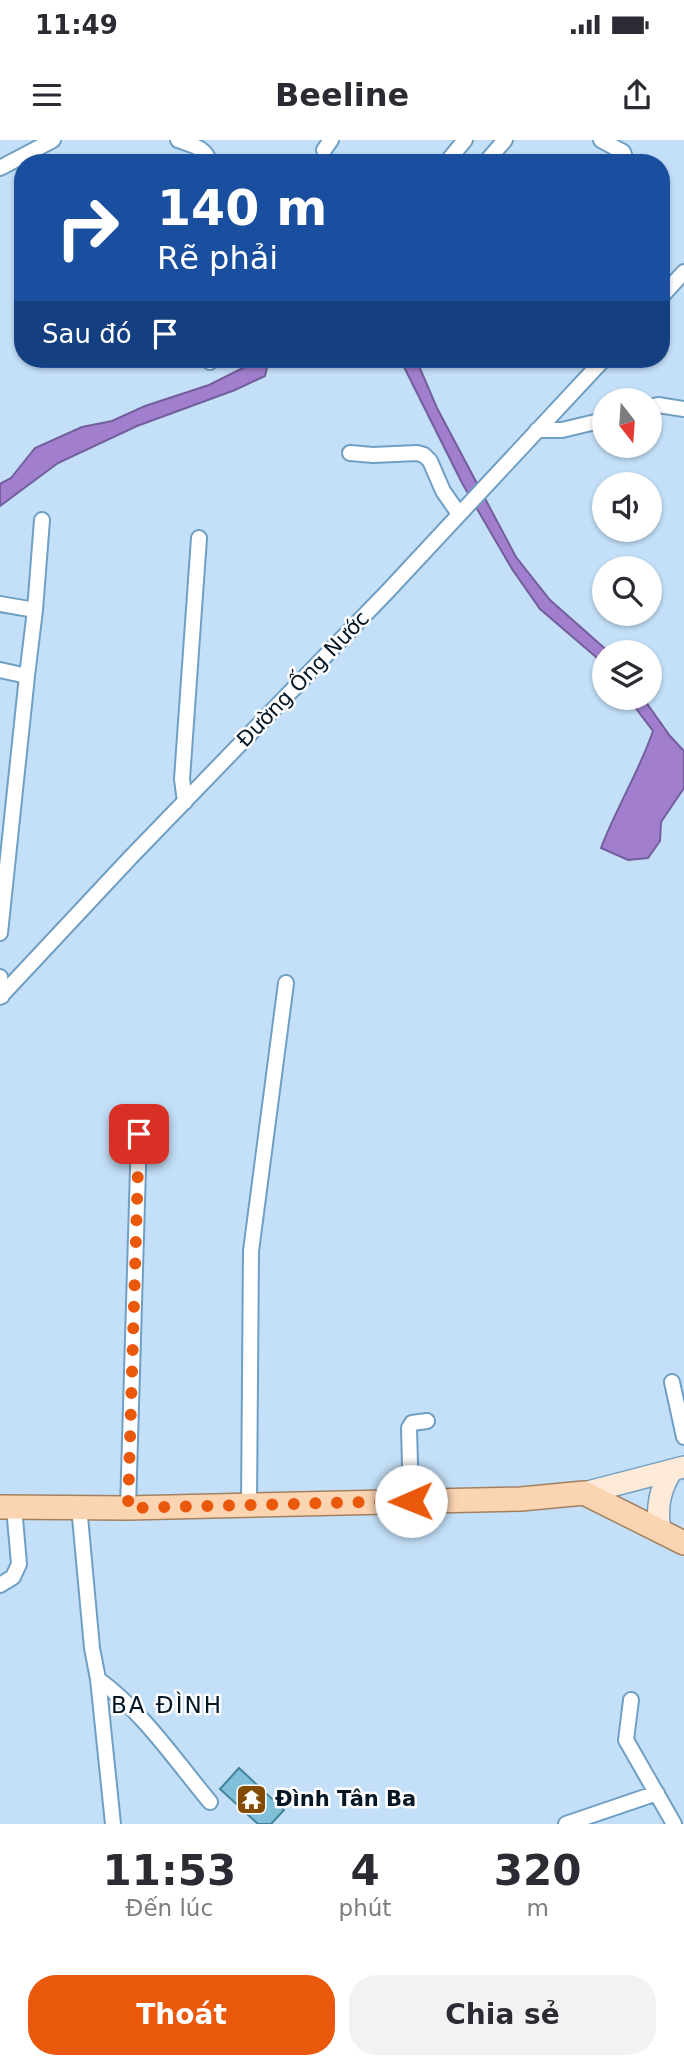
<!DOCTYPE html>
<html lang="vi">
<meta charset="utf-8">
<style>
:root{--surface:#fff;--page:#f2f2f3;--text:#2b2b33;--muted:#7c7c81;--accent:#ea580c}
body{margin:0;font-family:"DejaVu Sans",sans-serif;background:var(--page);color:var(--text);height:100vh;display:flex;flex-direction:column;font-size:26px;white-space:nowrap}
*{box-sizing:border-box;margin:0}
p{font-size:23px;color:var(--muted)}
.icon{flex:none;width:38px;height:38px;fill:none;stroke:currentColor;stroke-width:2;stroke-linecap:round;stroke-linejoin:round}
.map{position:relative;height:1684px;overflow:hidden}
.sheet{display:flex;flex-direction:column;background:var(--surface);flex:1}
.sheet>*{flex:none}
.banner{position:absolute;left:14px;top:14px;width:656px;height:214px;border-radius:28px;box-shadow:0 2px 5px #0004;background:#1a4fa0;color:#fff;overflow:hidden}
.needle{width:46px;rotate:163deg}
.tools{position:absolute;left:592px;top:248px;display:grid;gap:14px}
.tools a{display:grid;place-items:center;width:70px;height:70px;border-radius:50%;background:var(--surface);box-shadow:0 2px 5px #0004;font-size:35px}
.pin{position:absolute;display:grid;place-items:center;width:60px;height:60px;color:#fff;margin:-30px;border-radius:14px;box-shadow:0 4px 10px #0006}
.me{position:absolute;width:77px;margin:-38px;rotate:269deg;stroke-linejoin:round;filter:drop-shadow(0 0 5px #0008)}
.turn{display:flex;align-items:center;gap:24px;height:147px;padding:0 28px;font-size:32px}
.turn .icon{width:91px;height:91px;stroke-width:2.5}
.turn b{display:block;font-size:49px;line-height:60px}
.then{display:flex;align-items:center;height:66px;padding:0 28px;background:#0003;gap:14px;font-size:26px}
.eta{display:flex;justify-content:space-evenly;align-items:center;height:119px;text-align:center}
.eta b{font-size:42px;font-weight:600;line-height:49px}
.button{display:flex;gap:14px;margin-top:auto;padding:14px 28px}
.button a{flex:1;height:80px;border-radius:28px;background:var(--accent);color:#fff;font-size:28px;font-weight:600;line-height:80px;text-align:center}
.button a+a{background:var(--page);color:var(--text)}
.status{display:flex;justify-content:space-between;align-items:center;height:49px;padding:0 35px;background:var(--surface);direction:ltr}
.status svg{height:19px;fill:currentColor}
header{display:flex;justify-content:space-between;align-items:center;height:91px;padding:0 28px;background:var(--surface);font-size:32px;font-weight:600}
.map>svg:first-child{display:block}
.water{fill:#a17ece;stroke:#725f9b;stroke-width:2}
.building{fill:#80c1d9;stroke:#43849a;stroke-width:2}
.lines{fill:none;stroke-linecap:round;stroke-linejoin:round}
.street-casing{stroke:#709fc4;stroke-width:18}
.secondary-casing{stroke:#709fc4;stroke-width:24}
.primary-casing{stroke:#a38060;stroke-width:26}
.street{stroke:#fff;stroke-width:14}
.secondary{stroke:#fdead9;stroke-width:21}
.primary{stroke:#fbd4b2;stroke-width:23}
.route{stroke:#ea580c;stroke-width:12;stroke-dasharray:0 21.6}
.labels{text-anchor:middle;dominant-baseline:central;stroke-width:5;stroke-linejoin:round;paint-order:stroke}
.street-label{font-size:21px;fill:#051725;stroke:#fdfdfd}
.poi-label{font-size:21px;font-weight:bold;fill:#051725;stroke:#fdfdfd;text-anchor:start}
.neighbourhood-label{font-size:23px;letter-spacing:2px;fill:#051725;stroke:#fdfdfd}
</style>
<div class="status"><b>11:49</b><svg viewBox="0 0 49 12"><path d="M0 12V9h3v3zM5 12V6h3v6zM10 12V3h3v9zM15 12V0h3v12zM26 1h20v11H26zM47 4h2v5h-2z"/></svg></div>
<header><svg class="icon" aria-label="menu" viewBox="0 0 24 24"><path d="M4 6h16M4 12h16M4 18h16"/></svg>Beeline<svg class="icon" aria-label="share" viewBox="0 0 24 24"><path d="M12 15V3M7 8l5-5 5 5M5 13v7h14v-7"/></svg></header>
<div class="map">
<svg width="684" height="1684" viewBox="0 0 684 1684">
<rect width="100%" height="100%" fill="#c3e0f8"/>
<path class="water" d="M252 219H269L265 236 235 250 137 286 58 323 0 366V344L11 338 35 308 82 287 112 281 145 266 209 245 251 224Z
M400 219H416L437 268 516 417 550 460 610 513H604V526L596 517 540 469 512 429 462 343Z
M628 558H643L670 596 684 611V648L661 682 660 701 648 718 628 720 601 708C616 668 639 632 653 591Z"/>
<path class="building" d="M239 1628 284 1670 271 1684H258L220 1649Z"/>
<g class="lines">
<defs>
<path id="street" d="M178 0C191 5 206 7 210 23
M601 0 623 12 627 23
M324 10 331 0
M446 23 465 0
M485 23 505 0
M0 28 53 0
M662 156 684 132
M210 222V219
M649 267 658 265 684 269
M537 290H562L604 280
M350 313 373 315 417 313 424 315 430 321 443 351 459 374
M0 464 35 470 27 536
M35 470 42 380
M0 530 27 536 0 793
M185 662 182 639 199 398
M0 837 2 856
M0 857 130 718 388 451 604 219
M672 1242 684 1297
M411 1361 409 1288 412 1283 427 1281
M249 1365 251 1111 286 843
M79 1366 92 1508 98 1539 113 1684
M128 1368 139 994
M0 1445 13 1437 19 1424 14 1367
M98 1539C143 1572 175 1620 210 1662
M631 1560 626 1600 674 1684
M566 1684 657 1653"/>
<path id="secondary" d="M584 1353 684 1327
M660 1390C656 1367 660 1349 672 1330"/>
<path id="primary" d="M0 1367 128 1368 521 1359 584 1353 684 1403"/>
</defs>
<use href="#street" class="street-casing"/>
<use href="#secondary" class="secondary-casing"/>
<use href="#primary" class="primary-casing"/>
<use href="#street" class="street"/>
<use href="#secondary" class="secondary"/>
<use href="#primary" class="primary"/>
</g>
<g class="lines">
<path class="route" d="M139 994 128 1368 411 1361"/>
</g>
<defs>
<symbol id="temple-square" viewBox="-11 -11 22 22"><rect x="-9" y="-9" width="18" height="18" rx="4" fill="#844a00" stroke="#fdfdfd"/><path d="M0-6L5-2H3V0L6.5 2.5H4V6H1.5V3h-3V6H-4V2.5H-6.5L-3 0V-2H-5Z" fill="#fff"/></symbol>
</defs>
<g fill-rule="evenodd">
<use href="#temple-square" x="234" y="1642" width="35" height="35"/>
</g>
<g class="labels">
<g class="street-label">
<text transform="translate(303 539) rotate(-46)">Đường Ống Nước</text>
</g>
<g class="poi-label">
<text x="275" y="1659">Đình Tân Ba</text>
</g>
<g class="neighbourhood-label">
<text x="167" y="1565">BA ĐÌNH</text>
</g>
</g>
</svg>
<div class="tools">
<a><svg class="needle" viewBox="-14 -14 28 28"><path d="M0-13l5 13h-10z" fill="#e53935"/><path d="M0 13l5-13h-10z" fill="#7c7c81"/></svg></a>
<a><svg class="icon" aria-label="sound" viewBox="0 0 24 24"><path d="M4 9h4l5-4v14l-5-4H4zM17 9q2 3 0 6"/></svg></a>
<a><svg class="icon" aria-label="search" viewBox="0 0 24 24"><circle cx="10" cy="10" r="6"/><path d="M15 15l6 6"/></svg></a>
<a><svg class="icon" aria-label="layers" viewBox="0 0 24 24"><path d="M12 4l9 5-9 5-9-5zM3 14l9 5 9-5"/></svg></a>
</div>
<div class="pin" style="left:139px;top:994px;background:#d93025"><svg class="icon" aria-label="arrive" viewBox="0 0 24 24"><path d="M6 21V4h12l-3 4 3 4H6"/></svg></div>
<svg class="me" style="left:411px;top:1361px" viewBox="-20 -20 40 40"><circle r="19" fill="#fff"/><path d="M0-13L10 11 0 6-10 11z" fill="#ea580c"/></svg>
<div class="banner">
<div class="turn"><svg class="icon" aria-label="right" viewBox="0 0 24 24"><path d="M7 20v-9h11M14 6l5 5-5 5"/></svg><div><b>140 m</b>Rẽ phải</div></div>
<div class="then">Sau đó<svg class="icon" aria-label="arrive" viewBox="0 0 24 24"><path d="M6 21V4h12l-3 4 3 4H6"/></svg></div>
</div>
</div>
<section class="sheet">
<div class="eta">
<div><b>11:53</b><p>Đến lúc</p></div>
<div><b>4</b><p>phút</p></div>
<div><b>320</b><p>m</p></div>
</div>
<div class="button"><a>Thoát</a><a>Chia sẻ</a></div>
</section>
